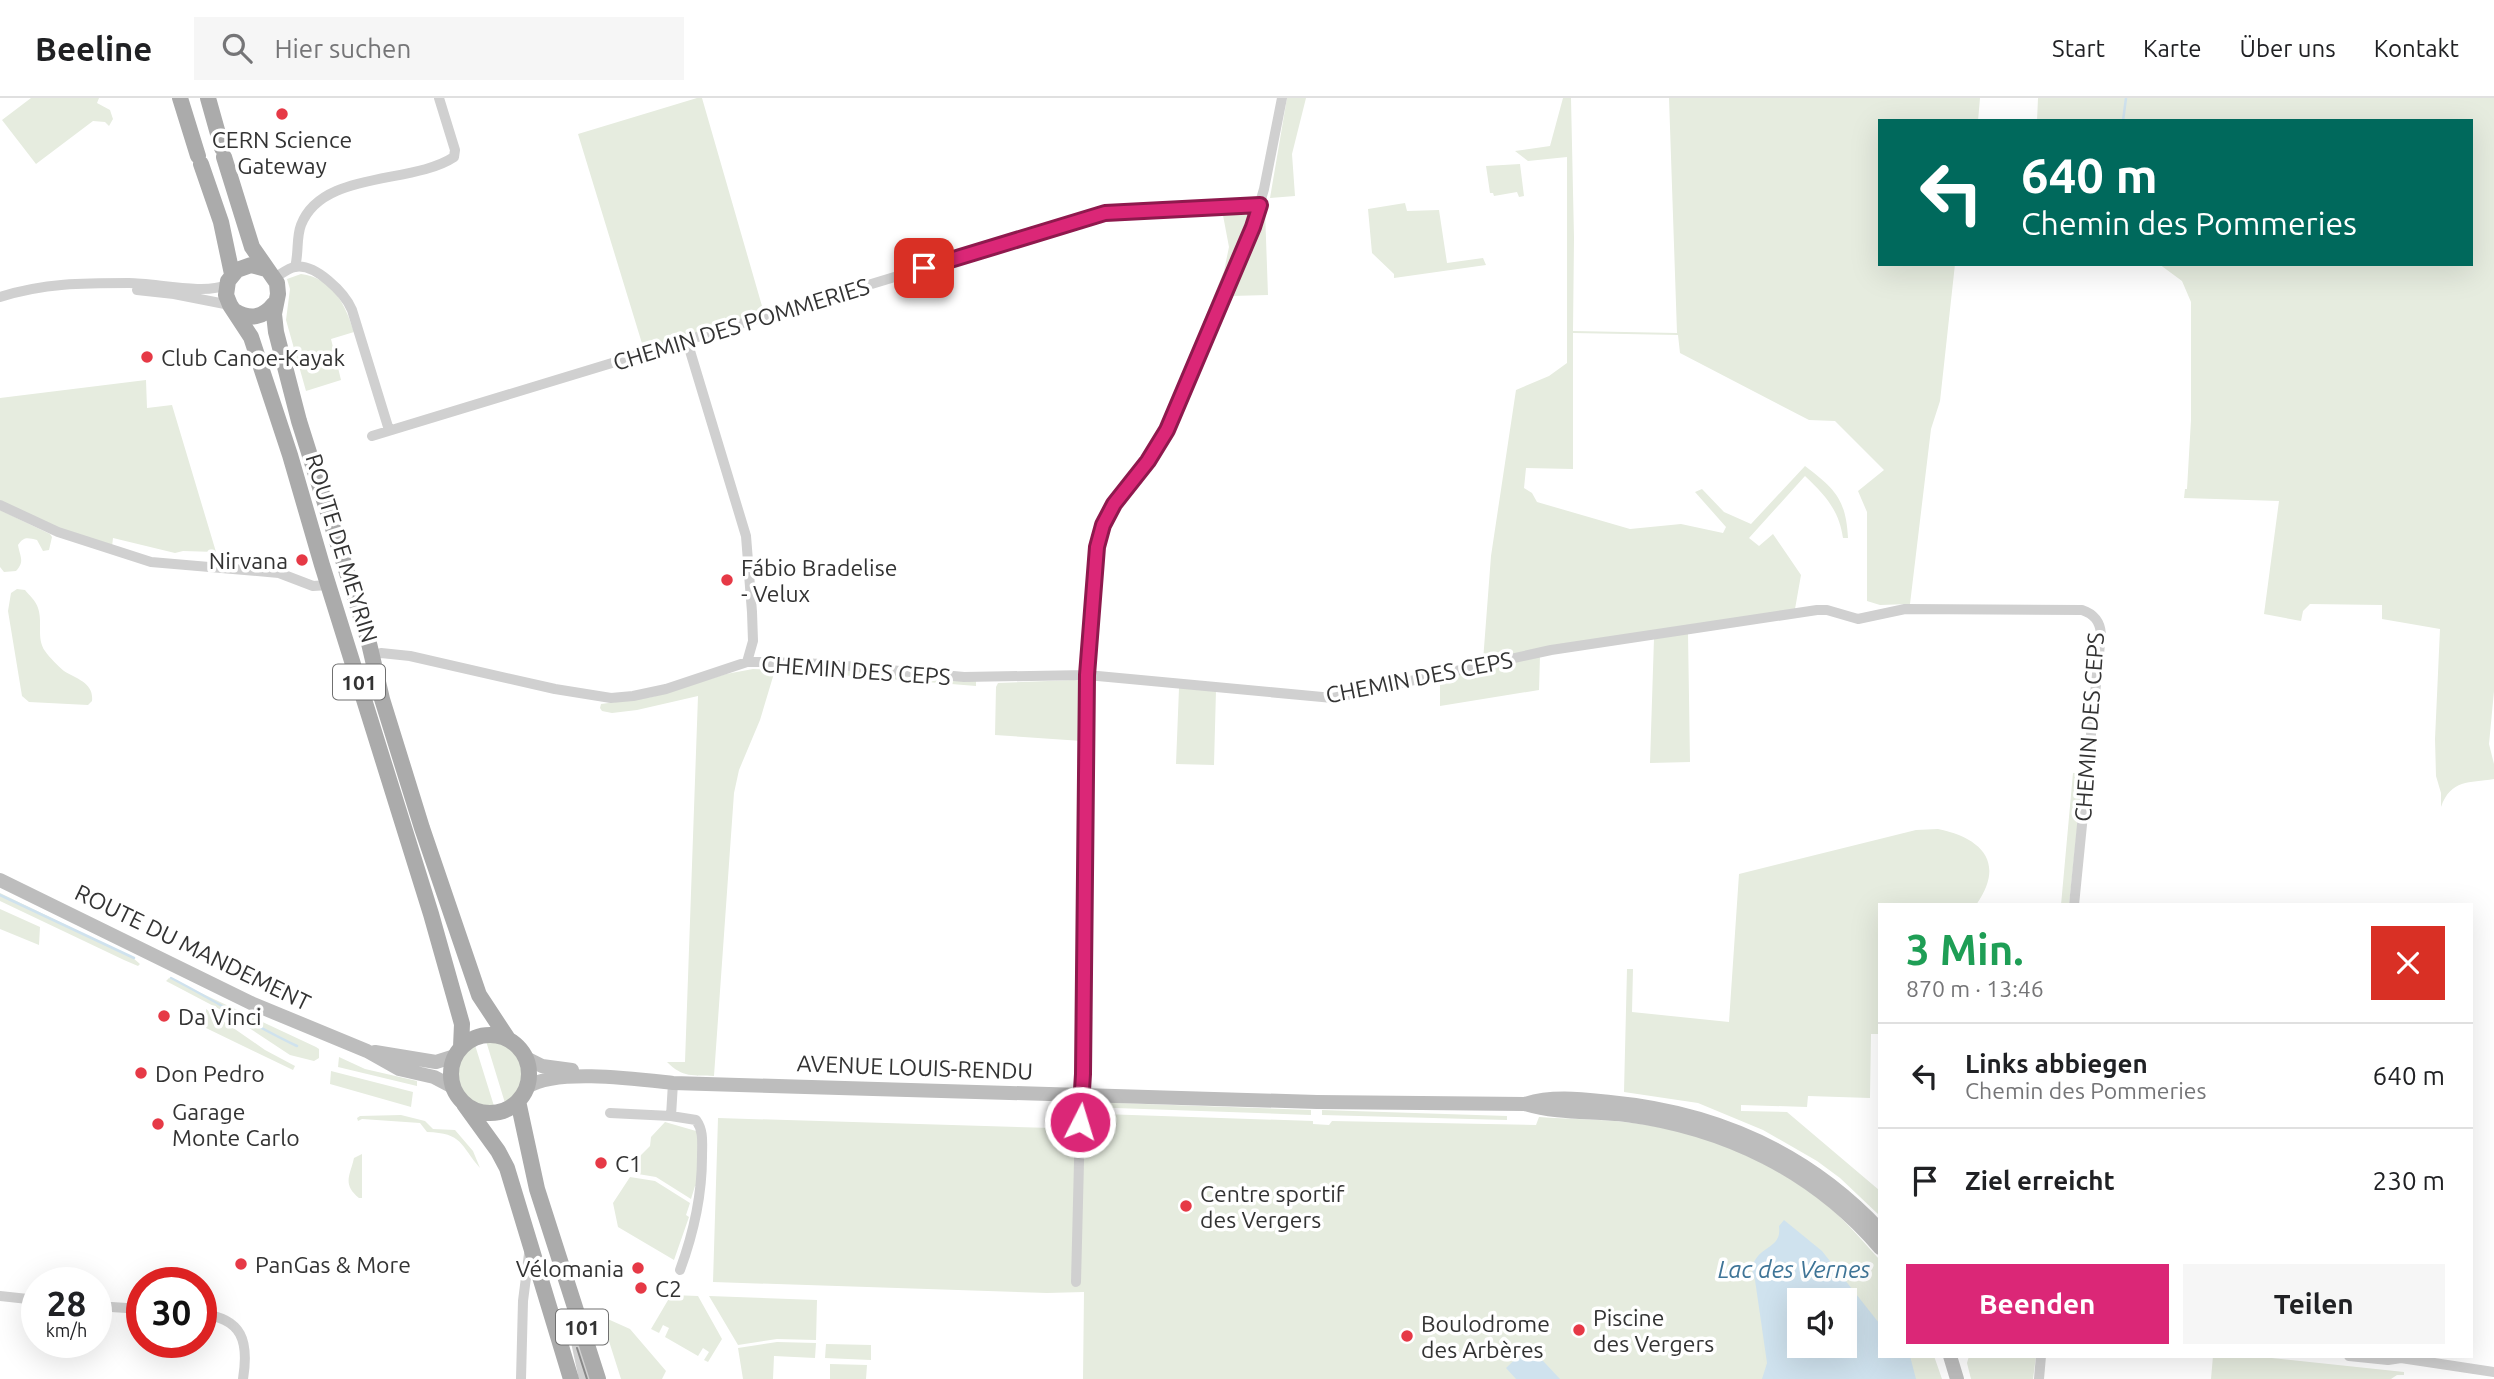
<!DOCTYPE html>
<html lang="de">
<meta charset="utf-8">
<style>
:root{--surface:#fff;--page:#f6f6f6;--text:#202124;--muted:#757577;--line:#e0e0e0;--accent:#db2777}
body{margin:0;font-family:Ubuntu,sans-serif;background:var(--page);color:var(--text);height:100vh;display:flex;flex-direction:column;font-size:26px;white-space:nowrap}
*{box-sizing:border-box;margin:0}
p{font-size:23px;color:var(--muted)}
.icon{flex:none;width:38px;height:38px;fill:none;stroke:currentColor;stroke-width:2;stroke-linecap:round;stroke-linejoin:round}
.map{position:relative;flex:1;overflow:hidden}
.details{position:absolute;left:1878px;top:805px;width:595px;height:455px;display:flex;flex-direction:column;background:var(--surface);border-radius:0px;box-shadow:0 7px 28px #0002}
.details>*{flex:none}
.banner{position:absolute;left:1878px;top:21px;width:595px;height:147px;border-radius:0px;box-shadow:0 7px 28px #0002;background:#00695c;color:#fff;overflow:hidden}
.fabs{position:absolute;left:1787px;top:1190px;display:grid;gap:14px}
.fabs a{display:grid;place-items:center;width:70px;height:70px;border-radius:0px;background:var(--surface);box-shadow:0 7px 28px #0002;font-size:35px}
.speed{position:absolute;left:21px;top:1169px;display:flex;gap:14px;font-size:35px;font-weight:700;text-align:center}
.speed>*{display:grid;place-content:center;width:91px;height:91px;border-radius:50%;background:var(--surface);box-shadow:0 7px 28px #0002;line-height:1}
.speed small{font-size:18px;font-weight:400}
.speed .limit{border:10px solid #d22;background:#fff;color:#111}
.pin{position:absolute;display:grid;place-items:center;width:60px;height:60px;color:#fff;margin:-30px;border-radius:14px;box-shadow:0 4px 10px #0006}
.me{position:absolute;width:77px;margin:-38px;rotate:5deg;stroke-linejoin:round;filter:drop-shadow(0 0 5px #0008)}
.turn{display:flex;align-items:center;gap:24px;height:147px;padding:0 28px;font-size:32px}
.turn .icon{width:91px;height:91px;stroke-width:2.5}
.turn b{display:block;font-size:49px;line-height:60px}
.round{display:grid;place-items:center;flex:none;width:74px;height:74px;border-radius:0px;background:var(--page)}
.overview{display:flex;align-items:center;justify-content:space-between;height:119px;padding:0 28px}
h1{font-size:42px;font-weight:600;line-height:52px;color:#1e9e55}
.action{display:flex;gap:14px;margin-top:auto;padding:14px 28px}
.action a{flex:1;height:80px;border-radius:0px;background:var(--accent);color:#fff;font-size:28px;font-weight:600;line-height:80px;text-align:center}
.action a+a{background:var(--page);color:var(--text)}
ul{padding:0;list-style:none}
li{display:flex;align-items:center;gap:21px;height:105px;padding:0 28px;border-top:2px solid var(--line)}
li div{flex:1}
li b{display:block;font-size:26px}
li em{font-style:normal}
header{display:flex;align-items:center;gap:42px;box-sizing:border-box;height:98px;padding:0 35px;background:var(--surface);border-bottom:2px solid var(--line)}
header strong{font-size:33px}
nav{display:flex;gap:38px;margin-inline-start:auto;font-size:24px}
.search{width:490px;height:63px;background:var(--page);display:flex;align-items:center;gap:18px;box-sizing:border-box;padding:0 24px;border-radius:0px;color:var(--muted);font-size:26px}
.map>svg:first-child{display:block}
.green{fill:#e6ecdf;fill-rule:evenodd}
.water{fill:#cfe2ee;fill-rule:evenodd}
.lines{fill:none;stroke-linecap:round;stroke-linejoin:round}
.stream{stroke:#cfe2ee;stroke-width:2.5}
.minor{stroke:#d0d0d0;stroke-width:10}
.tertiary{stroke:#d0d0d0;stroke-width:12}
.secondary{stroke:#bdbdbd;stroke-width:14}
.primary{stroke:#ababab;stroke-width:16}
.tram{stroke:#888;stroke-width:2}
.route-casing{stroke:#8e194d;stroke-width:18}
.route{stroke:#db2777;stroke-width:12}
.poi-dot{fill:#e63946;stroke:#fff;stroke-width:2.5}
.labels{text-anchor:middle;dominant-baseline:central;stroke-width:7;stroke-linejoin:round;paint-order:stroke}
.shield{fill:#fff;stroke:#707070;stroke-width:2}
.shield-label{font-size:21px;font-weight:bold;fill:#333}
.poi-label{font-size:23px;fill:#333;stroke:#fff;text-anchor:start}
.street-label{font-size:23px;fill:#333;stroke:#fff}
.water-label{font-size:24px;font-style:italic;fill:#3f7597;stroke:#fff}
</style>
<header>
<strong>Beeline</strong>
<div class="search"><svg class="icon" aria-label="search" viewBox="0 0 24 24"><circle cx="10" cy="10" r="6"/><path d="M15 15l6 6"/></svg>Hier suchen</div>
<nav><a>Start</a><a>Karte</a><a>Über uns</a><a>Kontakt</a></nav>
</header>
<div class="map">
<svg width="2494" height="1281" viewBox="0 0 2494 1281">
<rect width="100%" height="100%" fill="#fff"/>
<path class="green" d="M31 0H99L97 5 110 12 113 21 109 28 105 24 93 23 36 66 2 22Z
M697 0H702L764 215 644 252 578 36Z
M1287 0H1306L1292 56 1295 98 1270 100Z
M1563 0H1571L1574 140 1573 233 1677 235 1669 0H1980L1978 23H1880V166H1955L1940 303 1931 331 1910 506 1880 507 1867 503V414L1858 393 1884 372 1835 323 1809 322 1680 255 1678 237 1573 235V371L1526 370 1524 390 1532 395 1537 404 1630 431 1681 426 1723 435 1726 429 1695 394 1702 391 1724 414 1751 426 1805 368C1835 391 1846 401 1848 440H1843C1839 412 1825 397 1805 378L1749 440 1759 448 1773 436 1801 477 1795 511 1483 563 1491 458 1516 292 1549 278 1567 265V59L1528 63 1515 53 1550 48Z
M2038 0H2494V593L2489 646 2494 666V681C2469 685 2451 681 2441 709V695L2436 678 2435 641 2440 531 2382 521V507L2310 506 2303 513 2301 523 2264 516 2279 403 2184 400 2185 391H2187L2191 322V204L2182 183 2159 166H2471V23H2037Z
M1520 66 1524 98 1519 99 1517 94 1494 98 1493 95H1490L1486 68Z
M1405 105 1407 113 1439 112 1447 165 1483 160 1486 167 1394 180V176L1372 155 1368 111Z
M1222 112H1248L1252 120 1168 323 1090 446 1101 415 1156 336 1165 318 1224 173 1229 149Z
M1265 112 1268 197 1231 198Z
M301 176C333 180 345 206 354 234L331 241 341 282 306 293 286 222 290 191 287 181Z
M146 282 147 310 172 307 216 454 183 453 175 455 113 440 112 449 70 436 0 404V300Z
M0 412 50 436 52 439 49 452 43 453 37 442C28 440 24 438 18 447 20 459 25 463 16 473L4 474 0 469Z
M17 491 25 492C29 497 36 503 38 510 43 524 36 540 45 553 50 560 58 568 64 573 77 581 94 585 92 603L88 607 29 604 22 598 8 513 11 495Z
M1688 535 1690 664 1650 665 1654 540Z
M1540 558 1539 592 1440 608V581Z
M804 570 976 583V588L803 574Z
M753 571 775 572 760 622 739 672 734 695 714 978C693 977 683 980 667 964H685L698 598 637 612 612 615 602 613 600 610 601 606 652 599 726 576Z
M1074 582 1082 583V643L995 637 996 589 998 585Z
M1179 590 1216 592 1214 667 1176 666Z
M2073 675H2083L2069 807H2061Z
M1938 731C1982 740 2006 765 1976 807H1880V936H1871L1870 1000 1808 998 1807 1009 1741 1007V1013L1787 1014 1879 1092V1117L1840 1080 1817 1063 1763 1032 1698 1005 1624 994 1627 871H1633L1632 914 1729 924 1739 776 1916 732Z
M0 795 132 859 140 866 138 868 124 862 0 803Z
M0 811 40 829 39 847 0 831Z
M169 880 316 949 319 951V960L314 963 290 957 225 914 166 883Z
M206 911 265 952 295 968 293 972 206 930Z
M486 943C522 942 536 986 505 1005Z
M475 947 494 1008C457 1009 443 966 475 947Z
M339 959 365 971 417 983V988L338 969Z
M331 973 413 994 411 1009 330 986Z
M1088 1004 1311 1012V1017L1087 1009Z
M1322 1012 1507 1018V1022L1322 1017Z
M1073 1015 1313 1023V1026L1329 1027 1332 1023 1536 1027 1539 1019C1568 1021 1597 1021 1625 1024 1693 1031 1759 1057 1814 1097 1839 1115 1859 1139 1879 1161L1880 1258H1934L1942 1281H1083L1084 1194 1047 1195 713 1184 718 1020 1052 1030ZM1799 1202H1844V1248H1799Z
M401 1017 425 1023 433 1031 455 1032 473 1053 480 1070C460 1047 463 1035 427 1034L420 1025 362 1021 358 1023 357 1020 360 1018Z
M665 1024 696 1033 698 1036V1088H695L691 1101 656 1079 632 1075 637 1061 650 1048 651 1039Z
M362 1056V1100H359C342 1086 350 1078 354 1060Z
M630 1079 655 1083 690 1105 686 1117 689 1119 674 1162 618 1129 613 1105Z
M671 1197 698 1198 722 1241 708 1264 704 1262 709 1254 703 1250 698 1258 665 1239 669 1230 663 1227 659 1235 651 1231Z
M709 1198 817 1202 816 1242 777 1241 738 1247Z
M601 1218 630 1231 666 1273 662 1281H621Z
M777 1244 816 1245 815 1260 774 1258 773 1281H743L738 1250Z
M826 1246 871 1247V1262L825 1260Z
M1969 1258H2036L2033 1281H1971L1967 1265Z
M2213 1258H2253L2404 1274V1277H2397L2391 1281H2211Z
M830 1266 867 1267 866 1281H830Z"/>
<path class="water" d="M1784 1122 1822 1153 1879 1225 1880 1258H1910L1916 1281H1762L1767 1265 1755 1182 1751 1169C1754 1164 1757 1158 1761 1155 1772 1146 1781 1144 1779 1128ZM1799 1202H1844V1248H1799Z
M1529 1248 1560 1281H1516L1506 1270Z"/>
<g class="lines">
<path class="stream" d="M2123 23 2126 0
M0 797 134 860
M171 880C214 902 254 928 297 948"/>
<path class="minor" d="M295 169C299 155 296 140 301 127 322 72 412 87 454 59L455 52 439 0
M274 180C280 177 288 170 295 169 315 165 345 195 352 212L389 332
M137 192 174 196 230 207
M0 199C44 185 83 185 129 185 155 185 205 197 226 187
M687 243 746 438 752 514 753 543 747 564
M372 338 1105 115 1260 107
M0 407 58 434 151 464 279 475 313 488 329 487
M373 557 381 555 410 558 555 591 611 600 633 598 666 591 747 564H768L825 566 964 579 1087 577 1333 600 1551 552 1817 512H1827L1858 521 1905 511 2082 512C2094 516 2100 523 2101 536L2074 807
M673 985 671 1018 696 1022C704 1033 702 1045 702 1059 702 1098 694 1134 680 1172
M610 1015 671 1018
M1076 1184 1080 1024 1083 976C1084 827 1080 677 1092 529 1094 496 1091 461 1102 429 1116 393 1149 366 1167 332L1253 129 1264 91 1282 0
M0 1198 37 1202
M96 1208 142 1211
M201 1216C243 1220 249 1244 243 1281
M2349 1258 2388 1262 2401 1260 2494 1274
M521 1281 523 1203 529 1156
M2039 1281 2041 1258"/>
<path class="tertiary" d="M571 1216 585 1281"/>
<path class="secondary" d="M0 782 251 905 367 953 399 971 434 979 453 989
M375 954 436 964 455 958
M526 960 542 968 572 972
M527 989C556 970 637 981 673 985L1317 1004 1525 1006C1558 1016 1592 1013 1626 1017 1725 1030 1814 1073 1880 1150
M1525 1006C1552 997 1582 1001 1610 1004 1715 1014 1807 1054 1880 1132
M1950 1258 1957 1281"/>
<path class="primary" d="M180 0 198 58
M208 0 222 50
M224 59 252 149 277 185 278 196 274 216 276 234 299 323 368 541 382 601 422 730 479 897 508 941
M201 66 221 124 232 176
M266 171 251 167 237 172 228 183 226 197 230 207 251 239 290 357 322 467 431 816 462 926 461 949
M235 213C250 222 263 220 274 206
M451 976a39 39 0 1 1 78 0a39 39 0 1 1-78 0Z
M518 1003 537 1091 598 1281
M464 1006 498 1053 507 1070 571 1281"/>
<path class="tram" d="M577 1250 587 1281"/>
</g>
<g class="lines">
<defs>
<path id="route" d="M924 170 1105 115 1260 107 1253 129 1167 332 1148 363 1114 406 1103 427 1097 449 1087 577 1083 976 1080 1024"/>
</defs>
<use href="#route" class="route-casing"/>
<use href="#route" class="route"/>
</g>
<g class="poi-dot">
<circle cx="282" cy="16" r="7"/>
<circle cx="147" cy="259" r="7"/>
<circle cx="302" cy="462" r="7"/>
<circle cx="727" cy="482" r="7"/>
<circle cx="164" cy="918" r="7"/>
<circle cx="141" cy="975" r="7"/>
<circle cx="158" cy="1026" r="7"/>
<circle cx="601" cy="1065" r="7"/>
<circle cx="1186" cy="1108" r="7"/>
<circle cx="241" cy="1166" r="7"/>
<circle cx="638" cy="1170" r="7"/>
<circle cx="641" cy="1190" r="7"/>
<circle cx="1579" cy="1232" r="7"/>
<circle cx="1407" cy="1238" r="7"/>
</g>
<g class="labels">
<g class="shield">
<rect x="333" y="566.5" width="52" height="35" rx="5"/>
<rect x="556" y="1211.5" width="52" height="35" rx="5"/>
</g>
<g class="shield-label">
<text x="359" y="584">101</text>
<text x="582" y="1229">101</text>
</g>
<g class="poi-label">
<text x="282" y="41" text-anchor="middle">CERN Science<tspan x="282" dy="26">Gateway</tspan></text>
<text x="161" y="259">Club Canoe-Kayak</text>
<text x="288" y="462" text-anchor="end">Nirvana</text>
<text x="741" y="469">Fábio Bradelise<tspan x="741" dy="26">- Velux</tspan></text>
<text x="178" y="918">Da Vinci</text>
<text x="155" y="975">Don Pedro</text>
<text x="172" y="1013">Garage<tspan x="172" dy="26">Monte Carlo</tspan></text>
<text x="615" y="1065">C1</text>
<text x="1200" y="1095">Centre sportif<tspan x="1200" dy="26">des Vergers</tspan></text>
<text x="255" y="1166">PanGas &amp; More</text>
<text x="624" y="1170" text-anchor="end">Vélomania</text>
<text x="655" y="1190">C2</text>
<text x="1593" y="1219">Piscine<tspan x="1593" dy="26">des Vergers</tspan></text>
<text x="1421" y="1225">Boulodrome<tspan x="1421" dy="26">des Arbères</tspan></text>
</g>
<g class="street-label">
<text transform="translate(741 226) rotate(-17)">CHEMIN DES POMMERIES</text>
<text transform="translate(342 450) rotate(73)">ROUTE DE MEYRIN</text>
<text transform="translate(856 572) rotate(4)">CHEMIN DES CEPS</text>
<text transform="translate(1419 579) rotate(-11)">CHEMIN DES CEPS</text>
<text transform="translate(2089 629) rotate(-86)">CHEMIN DES CEPS</text>
<text transform="translate(193 849) rotate(26)">ROUTE DU MANDEMENT</text>
<text transform="translate(915 969) rotate(2)">AVENUE LOUIS-RENDU</text>
</g>
<g class="water-label">
<text x="1794" y="1171">Lac des Vernes</text>
</g>
</g>
</svg>
<div class="fabs">
<a><svg class="icon" aria-label="sound" viewBox="0 0 24 24"><path d="M4 9h4l5-4v14l-5-4H4zM17 9q2 3 0 6"/></svg></a>
</div>
<div class="speed"><div>28<small>km/h</small></div><div class="limit">30</div></div>
<div class="pin" style="left:924px;top:170px;background:#d93025"><svg class="icon" aria-label="arrive" viewBox="0 0 24 24"><path d="M6 21V4h12l-3 4 3 4H6"/></svg></div>
<svg class="me" style="left:1080px;top:1024px" viewBox="-20 -20 40 40"><circle r="17" fill="#db2777" stroke="#fff" stroke-width="3"/><path d="M0-11L8 9 0 5-8 9z" fill="#fff"/></svg>
<div class="banner">
<div class="turn"><svg class="icon" aria-label="left" viewBox="0 0 24 24"><path d="M17 20v-9H6M10 6l-5 5 5 5"/></svg><div><b>640 m</b>Chemin des Pommeries</div></div>
</div>
<section class="details">
<div class="overview"><div><h1>3 Min.</h1><p>870 m · 13:46</p></div><a class="round" style="background:#d93025;color:#fff"><svg class="icon" aria-label="close" viewBox="0 0 24 24"><path d="M6 6l12 12M18 6L6 18"/></svg></a></div>
<ul>
<li><svg class="icon" aria-label="left" viewBox="0 0 24 24"><path d="M17 20v-9H6M10 6l-5 5 5 5"/></svg><div><b>Links abbiegen</b><p>Chemin des Pommeries</p></div><em>640 m</em></li>
<li><svg class="icon" aria-label="arrive" viewBox="0 0 24 24"><path d="M6 21V4h12l-3 4 3 4H6"/></svg><div><b>Ziel erreicht</b></div><em>230 m</em></li>
</ul>
<div class="action"><a>Beenden</a><a>Teilen</a></div>
</section>
</div>
